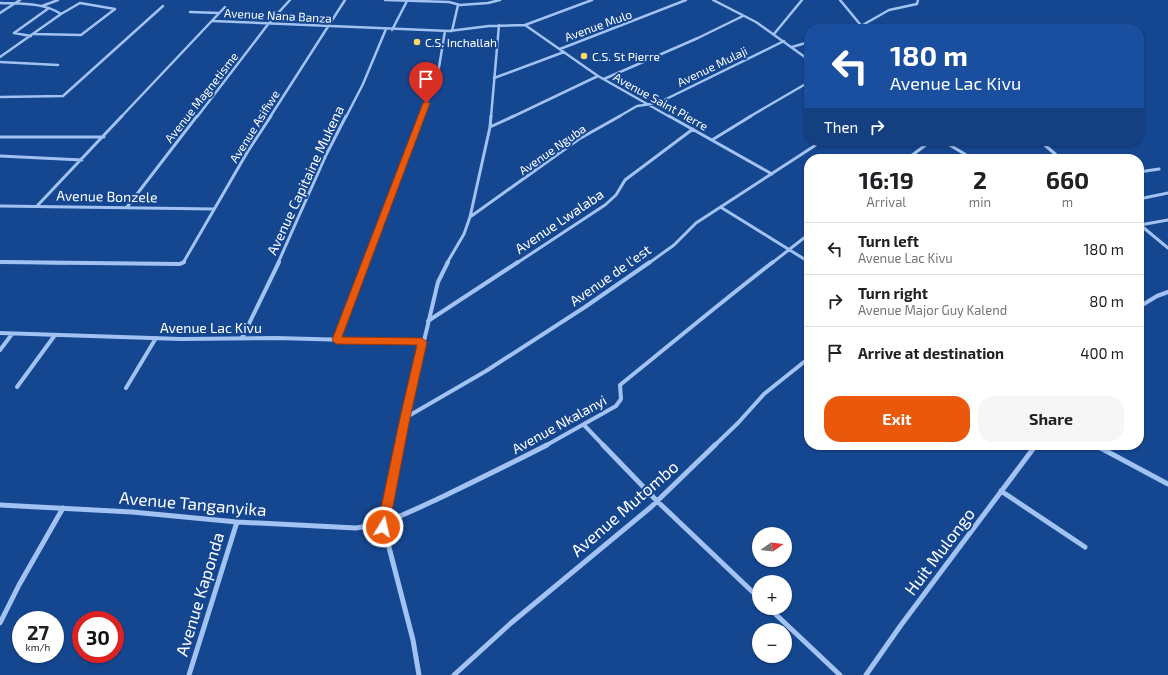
<!DOCTYPE html>
<meta charset="utf-8">
<style>
:root{--surface:#fff;--page:#f6f6f6;--text:#202124;--muted:#757577;--line:#e0e0e0;--accent:#ea580c}
body{margin:0;font-family:"Exo 2",sans-serif;background:var(--page);color:var(--text);height:100vh;display:flex;flex-direction:column;font-size:15px;white-space:nowrap}
*{box-sizing:border-box;margin:0}
p{font-size:13px;color:var(--muted)}
.icon{flex:none;width:22px;height:22px;fill:none;stroke:currentColor;stroke-width:2;stroke-linecap:round;stroke-linejoin:round}
.map{position:relative;flex:1;overflow:hidden}
.side{position:absolute;left:804px;top:154px;width:340px;height:296px;display:flex;flex-direction:column;background:var(--surface);border-radius:16px;box-shadow:0 1px 3px #0004}
.side>*{flex:none}
.guide{position:absolute;left:804px;top:24px;width:340px;height:122px;border-radius:16px;box-shadow:0 1px 3px #0004;background:#1a4fa0;color:#fff;overflow:hidden}
.needle{width:26px;rotate:76deg}
.controls{position:absolute;left:752px;top:527px;display:grid;gap:8px}
.controls a{display:grid;place-items:center;width:40px;height:40px;border-radius:50%;background:var(--surface);box-shadow:0 1px 3px #0004;font-size:20px}
.speed{position:absolute;left:12px;top:611px;display:flex;gap:8px;font-size:20px;font-weight:700;text-align:center}
.speed>*{display:grid;place-content:center;width:52px;height:52px;border-radius:50%;background:var(--surface);box-shadow:0 1px 3px #0004;line-height:1}
.speed small{font-size:10px;font-weight:400}
.speed .limit{border:6px solid #d22;background:#fff;color:#111}
.pin{position:absolute;display:grid;place-items:center;width:34px;height:34px;color:#fff;margin:-41px -17px;border-radius:50% 50% 50% 0;rotate:-45deg;box-shadow:0 0 4px #0007}
.pin .icon{rotate:45deg}
.me{position:absolute;width:44px;margin:-22px;rotate:9deg;stroke-linejoin:round;filter:drop-shadow(0 0 3px #0008)}
.turn{display:flex;align-items:center;gap:14px;height:84px;padding:0 20px;font-size:18px}
.turn .icon{width:52px;height:52px;stroke-width:2.5}
.turn b{display:block;font-size:28px;line-height:34px}
.then{display:flex;align-items:center;height:38px;padding:0 20px;background:#0003;gap:8px;font-size:15px}
.eta{display:flex;justify-content:space-evenly;align-items:center;height:68px;text-align:center}
.eta b{font-size:24px;font-weight:700;line-height:28px}
.primary-button{display:flex;gap:8px;margin-top:auto;padding:8px 20px}
.primary-button a{flex:1;height:46px;border-radius:16px;background:var(--accent);color:#fff;font-size:16px;font-weight:700;line-height:46px;text-align:center}
.primary-button a+a{background:var(--page);color:var(--text)}
ul{padding:0;list-style:none}
li{display:flex;align-items:center;gap:12px;height:52px;padding:0 20px;border-top:1px solid var(--line)}
li div{flex:1}
li b{display:block;font-size:15px}
li em{font-style:normal}
.map>svg:first-child{display:block}
.lines{fill:none;stroke-linecap:round;stroke-linejoin:round}
.street-far3{stroke:#a2c2f1;stroke-width:2.5}
.street-far2{stroke:#a2c2f1;stroke-width:3}
.street-far1{stroke:#a2c2f1;stroke-width:4}
.street{stroke:#a2c2f1;stroke-width:5}
.route{fill:#ea580c;stroke:#983908}
.poi-dot{fill:#ffd862;stroke:#154690;stroke-width:1.5}
.labels{text-anchor:middle;dominant-baseline:central;stroke-width:4;stroke-linejoin:round;paint-order:stroke}
.far-street-label{font-size:12px;fill:#fff;stroke:#154690}
.far-poi-label{font-size:12px;fill:#fff;stroke:#154690;text-anchor:start}
.street-label{font-size:14px;fill:#fff;stroke:#154690}
.near-street-label{font-size:17px;fill:#fff;stroke:#154690}
</style>
<div class="map">
<svg width="1168" height="675" viewBox="0 0 1168 675">
<rect width="100%" height="100%" fill="#154690"/>
<g class="lines">
<path class="street-far3" d="M385 0 449 2 460 5 488 3 500 0
M713 0 756 22 809 60
M840 0 864 29
M0 3C20 4 43 2 61 14L0 57
M42 6 58 0
M190 12 219 13
M0 13 20 0
M213 21 449 31 489 26 525 25 592 0
M525 25 598 76 670 117
M861 26 889 10 917 4 918 0
M973 29 979 27
M392 30 407 1
M452 31 458 5
M34 34 81 35 115 9 80 3 61 14
M774 34 802 0
M31 36 14 33 49 8
M792 47 809 42
M560 49 686 0
M0 62 58 65
M494 78 564 52
M604 79 698 38 743 16
M0 97 63 96 163 6
M121 117 225 7
M197 117 269 23 290 0
M270 117 345 0
M346 117 363 84 386 29
M421 117 438 73 445 31
M491 117 499 25
M512 117 598 76
M618 117 637 106 658 103 784 41
M749 117 809 82"/>
<path class="street-far2" d="M669 116 772 174
M490 127 514 116
M0 137H104
M712 140 751 116
M943 141 973 159
M1040 141 1061 159
M0 156 82 160
M907 159 931 141
M1139 172 1159 169
M1139 199 1168 193
M0 206 214 209
M37 206 122 116
M127 207 197 116
M722 208 809 262
M470 217 579 139 620 116
M1139 224 1168 248
M1140 225 1168 220
M0 262 67 263
M183 263 248 151 271 116
M278 263 326 155 346 116
M366 263 422 116
M447 263 464 234 470 217 490 127 491 116
M517 263 605 205 616 195 625 180 693 129
M649 263 674 245 696 223 822 141
M772 263 809 234"/>
<path class="street-far1" d="M0 262 180 264 184 262
M1139 307 1157 296 1168 292
M428 321 518 262
M0 333 181 339 276 338 422 342
M242 338 279 262
M336 340 366 262
M0 350 12 334
M17 387 55 335
M126 388 156 338
M405 418 486 371 585 307 650 262
M584 425 604 446
M1095 445 1097 446
M399 446 438 282 448 262
M545 446 616 406 621 399 620 385C671 344 721 302 773 262
M714 446 738 423 764 394 809 358"/>
<path class="street" d="M399 445 383 524 413 640 419 675
M603 445 657 501 759 598
M1095 445 1168 484
M1001 491 1085 547
M0 505 132 512 237 522 356 528C387 524 414 510 442 497 477 480 512 463 547 445
M769 608 840 675
M0 623 19 585 63 508
M189 675 237 522
M454 675 511 623 651 507 715 445
M866 675 901 625 1036 445"/>
</g>
<path class="route" d="M426 101 430 103 342 337 422 338 427 342 410 418 389 527 387 531 383 533 379 531 377 527 400 418 417 345 336 344 332 340 423 103Z"/>
<g class="poi-dot">
<circle cx="417" cy="42" r="4"/>
<circle cx="584" cy="56" r="4"/>
</g>
<g class="labels">
<g class="far-street-label">
<text transform="translate(278 15) rotate(3)">Avenue Nana Banza</text>
<text transform="translate(598 25) rotate(-20)">Avenue Mulo</text>
<text transform="translate(712 66) rotate(-26)">Avenue Mulaji</text>
<text transform="translate(201 97) rotate(-52)">Avenue Magnetisme</text>
<text transform="translate(661 101) rotate(29)">Avenue Saint Pierre</text>
<text transform="translate(254 126) rotate(-58)">Avenue Asifiwe</text>
<text transform="translate(552 149) rotate(-35)">Avenue Nguba</text>
</g>
<g class="far-poi-label">
<text x="425" y="42">C.S. Inchallah</text>
<text x="592" y="56">C.S. St Pierre</text>
</g>
<g class="street-label">
<text transform="translate(305 180) rotate(-65)">Avenue Capitaine Mukena</text>
<text transform="translate(107 196) rotate(1)">Avenue Bonzele</text>
<text transform="translate(559 221) rotate(-34)">Avenue Lwalaba</text>
<text transform="translate(610 275) rotate(-35)">Avenue de l'est</text>
<text x="211" y="327">Avenue Lac Kivu</text>
<text transform="translate(559 424) rotate(-29)">Avenue Nkalanyi</text>
</g>
<g class="near-street-label">
<text transform="translate(193 503) rotate(5)">Avenue Tanganyika</text>
<text transform="translate(624 508) rotate(-41)">Avenue Mutombo</text>
<text transform="translate(939 551) rotate(-53)">Huit Mulongo</text>
<text transform="translate(199 594) rotate(-73)">Avenue Kaponda</text>
</g>
</g>
</svg>
<div class="controls">
<a><svg class="needle" viewBox="-14 -14 28 28"><path d="M0-13l5 13h-10z" fill="#e53935"/><path d="M0 13l5-13h-10z" fill="#757577"/></svg></a>
<a>+</a>
<a>−</a>
</div>
<div class="speed"><div>27<small>km/h</small></div><div class="limit">30</div></div>
<div class="pin" style="left:426px;top:103px;background:#d93025"><svg class="icon" aria-label="arrive" viewBox="0 0 24 24"><path d="M6 21V4h12l-3 4 3 4H6"/></svg></div>
<svg class="me" style="left:383px;top:527px" viewBox="-20 -20 40 40"><circle r="17" fill="#ea580c" stroke="#fff" stroke-width="3"/><path d="M0-11L8 9 0 5-8 9z" fill="#fff"/></svg>
<div class="guide">
<div class="turn"><svg class="icon" aria-label="left" viewBox="0 0 24 24"><path d="M17 20v-9H6M10 6l-5 5 5 5"/></svg><div><b>180 m</b>Avenue Lac Kivu</div></div>
<div class="then">Then<svg class="icon" aria-label="right" viewBox="0 0 24 24"><path d="M7 20v-9h11M14 6l5 5-5 5"/></svg></div>
</div>
<section class="side">
<div class="eta">
<div><b>16:19</b><p>Arrival</p></div>
<div><b>2</b><p>min</p></div>
<div><b>660</b><p>m</p></div>
</div>
<ul>
<li><svg class="icon" aria-label="left" viewBox="0 0 24 24"><path d="M17 20v-9H6M10 6l-5 5 5 5"/></svg><div><b>Turn left</b><p>Avenue Lac Kivu</p></div><em>180 m</em></li>
<li><svg class="icon" aria-label="right" viewBox="0 0 24 24"><path d="M7 20v-9h11M14 6l5 5-5 5"/></svg><div><b>Turn right</b><p>Avenue Major Guy Kalend</p></div><em>80 m</em></li>
<li><svg class="icon" aria-label="arrive" viewBox="0 0 24 24"><path d="M6 21V4h12l-3 4 3 4H6"/></svg><div><b>Arrive at destination</b></div><em>400 m</em></li>
</ul>
<div class="primary-button"><a>Exit</a><a>Share</a></div>
</section>
</div>
